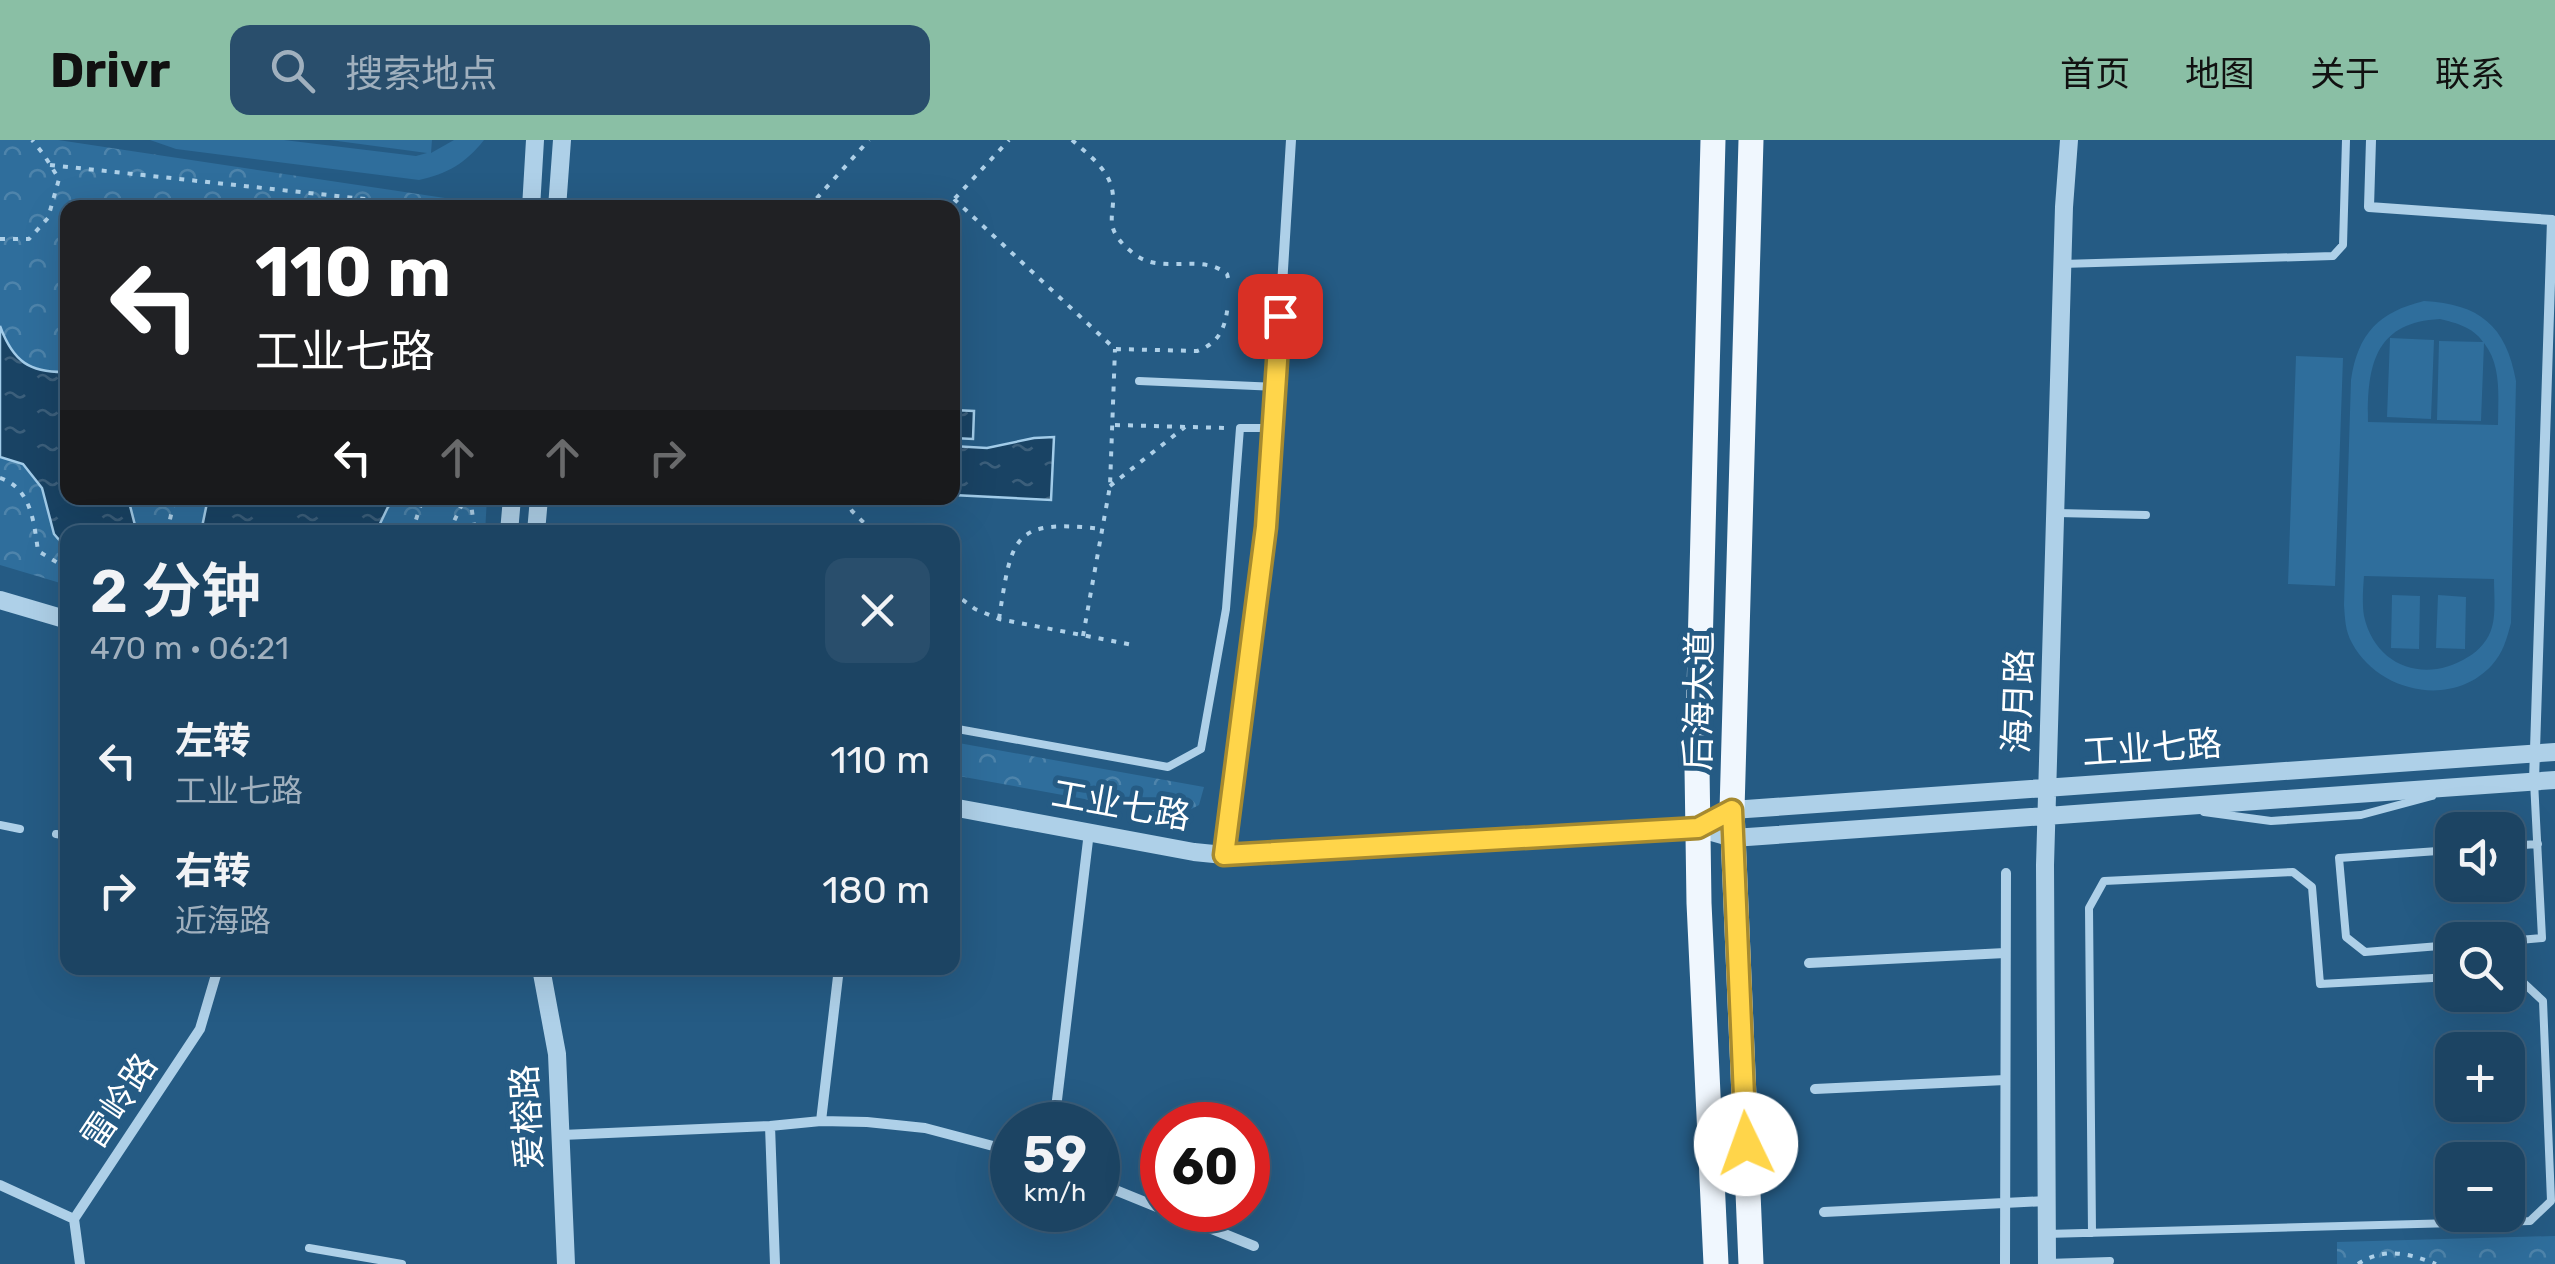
<!DOCTYPE html>
<html lang="zh">
<meta charset="utf-8">
<style>
:root{--surface:#1c4463;--page:#294e6c;--text:#f1f3f6;--muted:#a0b0be;--line:#3a5c78;--accent:#8abfa5}
body{margin:0;font-family:Rubik,"Noto Sans SC",sans-serif;background:var(--page);color:var(--text);height:100vh;display:flex;flex-direction:column;font-size:38px;white-space:nowrap}
*{box-sizing:border-box;margin:0}
p{font-size:32px;color:var(--muted)}
.icon{flex:none;width:55px;height:55px;fill:none;stroke:currentColor;stroke-width:2;stroke-linecap:round;stroke-linejoin:round}
.map{position:relative;flex:1;overflow:hidden}
.side{position:absolute;left:60px;top:385px;width:900px;height:450px;display:flex;flex-direction:column;background:var(--surface);border-radius:20px;box-shadow:0 10px 40px #0002,0 0 0 2px var(--line)}
.side>*{flex:none}
.guide{position:absolute;left:60px;top:60px;width:900px;height:305px;border-radius:20px;box-shadow:0 10px 40px #0002,0 0 0 2px var(--line);background:#202124;color:#fff;overflow:hidden}
.buttons{position:absolute;left:2435px;top:672px;display:grid;gap:20px}
.buttons a{display:grid;place-items:center;width:90px;height:90px;border-radius:20px;background:var(--surface);box-shadow:0 10px 40px #0002,0 0 0 2px var(--line);font-size:50px}
.speed{position:absolute;left:990px;top:962px;display:flex;gap:20px;font-size:50px;font-weight:700;text-align:center}
.speed>*{display:grid;place-content:center;width:130px;height:130px;border-radius:50%;background:var(--surface);box-shadow:0 10px 40px #0002,0 0 0 2px var(--line);line-height:1}
.speed small{font-size:25px;font-weight:400}
.speed .limit{border:15px solid #d22;background:#fff;color:#111}
.pin{position:absolute;display:grid;place-items:center;width:85px;height:85px;color:#fff;margin:-42px;border-radius:20px;box-shadow:0 5px 15px #0006}
.me{position:absolute;width:110px;margin:-55px;rotate:357deg;stroke-linejoin:round;filter:drop-shadow(0 0 8px #0008)}
.turn{display:flex;align-items:center;gap:35px;height:210px;padding:0 30px;font-size:45px}
.turn .icon{width:130px;height:130px;stroke-width:2.5}
.turn b{display:block;font-size:70px;line-height:85px}
.lanes{display:flex;align-items:center;height:95px;padding:0 30px;background:#0003;justify-content:center;gap:50px;direction:ltr}
.lanes .off{opacity:.35}
.round{display:grid;place-items:center;flex:none;width:105px;height:105px;border-radius:20px;background:var(--page)}
.head{display:flex;align-items:center;justify-content:space-between;height:170px;padding:0 30px}
h1{font-size:60px;font-weight:600;line-height:75px}
ul{padding:0;list-style:none}
li{display:flex;align-items:center;gap:30px;height:130px;padding:0 30px}
li div{flex:1}
li b{display:block;font-size:38px}
li em{font-style:normal}
header{display:flex;align-items:center;gap:60px;box-sizing:border-box;height:140px;padding:0 50px;background:var(--accent);color:#111}
header strong{font-size:48px}
nav{display:flex;gap:55px;margin-inline-start:auto;font-size:35px}
.search{width:700px;height:90px;background:var(--page);display:flex;align-items:center;gap:25px;box-sizing:border-box;padding:0 35px;border-radius:20px;color:var(--muted);font-size:38px}
.map>svg:first-child{display:block}
.park{fill:url(#park-crowns)}
.pitch{fill:#2f6e9c;fill-rule:evenodd}
.water{fill:url(#water-ripples);stroke:#a2cce9;stroke-width:2.5}
.lines{fill:none;stroke-linecap:round;stroke-linejoin:round}
.path{stroke:#aed0e8;stroke-width:4;stroke-dasharray:5 8;stroke-linecap:butt}
.service{stroke:#aed0e8;stroke-width:8}
.minor{stroke:#aed0e8;stroke-width:10}
.tertiary{stroke:#aed0e8;stroke-width:18}
.primary{stroke:#f0f7fe;stroke-width:25}
.route-casing{stroke:#a68a30;stroke-width:25}
.route{stroke:#ffd54a;stroke-width:18}
.labels{text-anchor:middle;dominant-baseline:central;stroke-width:10;stroke-linejoin:round;paint-order:stroke}
.street-label{font-size:35px;fill:#fff;stroke:#255b84}
</style>
<header>
<strong>Drivr</strong>
<div class="search"><svg class="icon" aria-label="search" viewBox="0 0 24 24"><circle cx="10" cy="10" r="6"/><path d="M15 15l6 6"/></svg>搜索地点</div>
<nav><a>首页</a><a>地图</a><a>关于</a><a>联系</a></nav>
</header>
<div class="map">
<svg width="2555" height="1124" viewBox="0 0 2555 1124">
<defs>
<pattern id="park-crowns" width="20" height="18" patternUnits="userSpaceOnUse" patternTransform="scale(2.5)"><rect width="20" height="18" fill="#2f6e9c"/><path d="M2 6a3 3 0 1 1 6 0M12 15a3 3 0 1 1 6 0" fill="none" stroke="#4e84ab"/></pattern>
<pattern id="water-ripples" width="26" height="14" patternUnits="userSpaceOnUse" patternTransform="scale(2.5)"><rect width="26" height="14" fill="#194364"/><path d="M2 4q2-2 4 0t4 0M15 11q2-2 4 0t4 0" fill="none" stroke="#3c5f7b"/></pattern>
</defs>
<rect width="100%" height="100%" fill="#255b84"/>
<path class="park" d="M0 0H58L505 67 68 68V358H487L485 392H68L67 445 0 425Z
M952 602H953L1204 647 1199 665 1178 676 953 635Z
M2555 1096V1124H2337V1102Z"/>
<path class="pitch" d="M150 0H284L416 16 427 13 330 0H432L431 13 454 0H484C466 23 447 34 419 40L176 9Z
M2424 161C2479 164 2506 185 2516 241L2511 483C2507 498 2503 513 2492 525 2452 569 2378 552 2352 503 2345 491 2345 478 2344 465L2351 240C2358 193 2379 172 2424 161ZM2440 179C2456 183 2473 187 2483 202L2439 201 2437 280 2481 281 2484 203C2502 226 2498 257 2498 285L2368 282C2367 227 2374 182 2440 179ZM2364 436 2494 439C2494 453 2496 473 2492 487 2489 499 2479 511 2468 517 2426 544 2375 527 2364 476 2362 463 2363 449 2364 436Z
M2390 198 2434 200 2431 279 2387 277Z
M2296 216 2343 218 2335 446 2288 444Z
M2392 455 2420 456 2419 509 2391 508Z
M2438 455 2466 457 2465 509 2436 508Z"/>
<path class="water" d="M0 186C13 222 30 233 67 232L68 358H128L136 389 139 392H68L67 409 54 394 42 348 23 324 0 317Z
M953 270 974 271 973 299 953 298Z
M1054 297 1051 360 953 355V306L987 308 1034 298Z
M208 358H398L388 367 376 392H201Z"/>
<g class="lines">
<path class="path" d="M1072 0C1085 12 1101 23 1109 40 1123 72 1093 84 1137 116 1163 134 1202 113 1227 134L1229 142
M50 25 448 68
M954 59 1115 209 1197 211C1220 203 1226 186 1228 163
M808 68 869 0
M946 68 1009 0
M0 99H29L48 78 59 39 44 15 32 0
M1115 285 1226 288
M0 338C31 348 34 382 38 411L68 429
M1110 346 1185 287
M845 358 852 371 873 392
M465 360 471 364 475 392
M167 392 175 358
M412 392 423 358
M449 392 465 358
M952 452 975 469 999 479 1133 505
M999 479C1012 395 1012 379 1103 389
M1083 496 1110 346 1115 209
M2358 1124C2384 1107 2408 1113 2436 1124"/>
<path class="service" d="M2062 124 2333 116 2343 105 2346 0
M1139 241 1276 247
M2057 373 2146 375
M952 588 1168 627 1201 609 1226 469 1240 288H1274
M2204 672 2271 681 2361 675 2432 656
M0 685 20 689
M56 694 68 696
M2508 706 2538 704
M2452 710 2339 718 2346 797 2365 812 2452 805
M2508 801 2542 798 2534 641
M2092 1093 2089 768 2104 741 2293 732 2312 747 2320 844 2452 837
M2046 1094 2530 1081 2551 1061 2543 861 2513 833H2508
M309 1108 402 1124
M2047 1123 2110 1121"/>
<path class="minor" d="M2371 0 2369 67 2552 80 2534 641
M1224 715 1255 481 1269 356 1291 0
M1809 823 2005 813
M1815 949 2005 940
M821 981 839 828
M1054 985 1089 692
M770 986 775 1124
M562 995 770 986 821 981 867 982 925 988 1012 1011
M1098 1043 1162 1069
M0 1045 74 1079
M1165 1070 1254 1106
M1824 1072 2046 1061
M80 1124 74 1079 200 889 218 828
M2005 1124 2006 733"/>
<path class="tertiary" d="M531 68 535 0
M557 68 562 0
M509 392 512 358
M536 392 539 358
M0 460 68 480
M952 667 1194 712 1224 715 1698 688 1733 698 2555 640
M1698 688 1732 670 2555 612
M541 828 557 914 566 1124
M2047 1124 2045 725 2064 67 2069 0"/>
<path class="primary" d="M1713 0 1697 628 1699 763 1716 1124
M1751 0 1732 670 1751 1124"/>
</g>
<g class="lines">
<defs>
<path id="route" d="M1280 176 1266 387 1224 715 1698 688 1732 670 1746 1004"/>
</defs>
<use href="#route" class="route-casing"/>
<use href="#route" class="route"/>
</g>
<g class="labels">
<g class="street-label">
<text transform="translate(1699 561) rotate(-89)">后海大道</text>
<text transform="translate(2018 561) rotate(-88)">海月路</text>
<text transform="translate(2152 608) rotate(-4)">工业七路</text>
<text transform="translate(1121 665) rotate(10)">工业七路</text>
<text transform="translate(119 961) rotate(-56)">雷岭路</text>
<text transform="translate(527 977) rotate(-93)">爱榕路</text>
</g>
</g>
</svg>
<div class="buttons">
<a><svg class="icon" aria-label="sound" viewBox="0 0 24 24"><path d="M4 9h4l5-4v14l-5-4H4zM17 9q2 3 0 6"/></svg></a>
<a><svg class="icon" aria-label="search" viewBox="0 0 24 24"><circle cx="10" cy="10" r="6"/><path d="M15 15l6 6"/></svg></a>
<a>+</a>
<a>−</a>
</div>
<div class="speed"><div>59<small>km/h</small></div><div class="limit">60</div></div>
<div class="pin" style="left:1280px;top:176px;background:#d93025"><svg class="icon" aria-label="arrive" viewBox="0 0 24 24"><path d="M6 21V4h12l-3 4 3 4H6"/></svg></div>
<svg class="me" style="left:1746px;top:1004px" viewBox="-20 -20 40 40"><circle r="19" fill="#fff"/><path d="M0-13L10 11 0 6-10 11z" fill="#ffd54a"/></svg>
<div class="guide">
<div class="turn"><svg class="icon" aria-label="left" viewBox="0 0 24 24"><path d="M17 20v-9H6M10 6l-5 5 5 5"/></svg><div><b>110 m</b>工业七路</div></div>
<div class="lanes"><svg class="icon" aria-label="left" viewBox="0 0 24 24"><path d="M17 20v-9H6M10 6l-5 5 5 5"/></svg><svg class="icon off" aria-label="ahead" viewBox="0 0 24 24"><path d="M12 20V5M6 11l6-6 6 6"/></svg><svg class="icon off" aria-label="ahead" viewBox="0 0 24 24"><path d="M12 20V5M6 11l6-6 6 6"/></svg><svg class="icon off" aria-label="right" viewBox="0 0 24 24"><path d="M7 20v-9h11M14 6l5 5-5 5"/></svg></div>
</div>
<section class="side">
<div class="head"><div><h1>2 分钟</h1><p>470 m · 06:21</p></div><a class="round"><svg class="icon" aria-label="close" viewBox="0 0 24 24"><path d="M6 6l12 12M18 6L6 18"/></svg></a></div>
<ul>
<li><svg class="icon" aria-label="left" viewBox="0 0 24 24"><path d="M17 20v-9H6M10 6l-5 5 5 5"/></svg><div><b>左转</b><p>工业七路</p></div><em>110 m</em></li>
<li><svg class="icon" aria-label="right" viewBox="0 0 24 24"><path d="M7 20v-9h11M14 6l5 5-5 5"/></svg><div><b>右转</b><p>近海路</p></div><em>180 m</em></li>
</ul>
</section>
</div>
